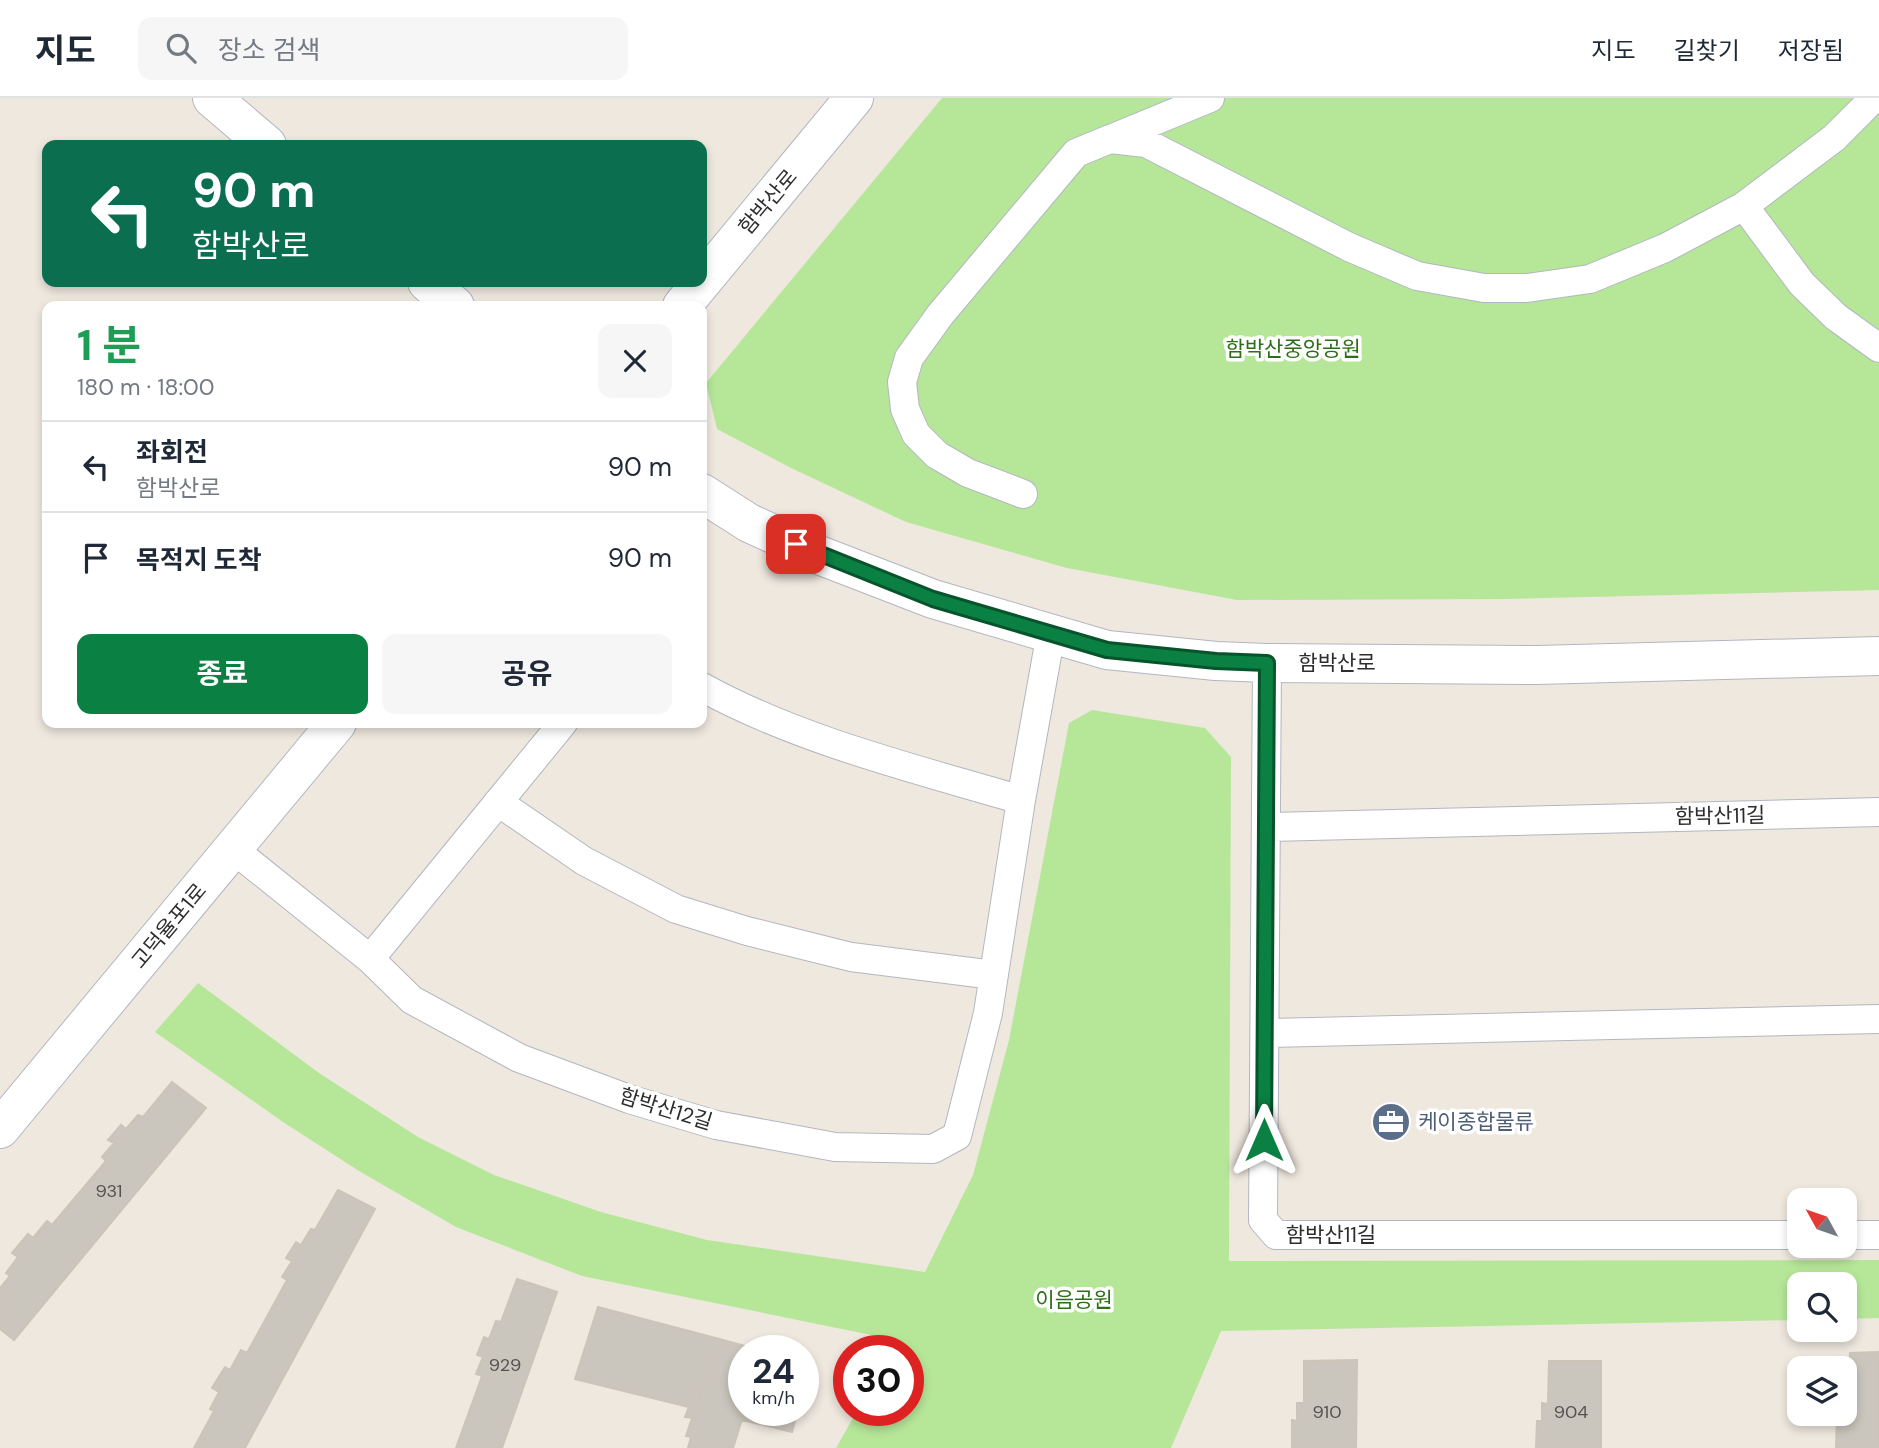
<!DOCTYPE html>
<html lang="ko">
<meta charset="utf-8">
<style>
:root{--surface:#fff;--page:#f6f6f7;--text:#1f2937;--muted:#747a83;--line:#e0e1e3;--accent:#0b8043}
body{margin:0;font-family:"DM Sans","Noto Sans KR",sans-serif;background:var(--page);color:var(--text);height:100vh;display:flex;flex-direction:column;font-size:26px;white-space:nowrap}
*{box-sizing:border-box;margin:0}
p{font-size:23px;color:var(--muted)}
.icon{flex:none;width:38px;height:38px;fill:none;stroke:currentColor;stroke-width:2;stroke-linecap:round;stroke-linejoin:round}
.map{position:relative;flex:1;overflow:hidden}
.details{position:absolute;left:42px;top:203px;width:665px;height:427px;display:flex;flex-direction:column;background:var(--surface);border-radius:14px;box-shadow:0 4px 10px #0003}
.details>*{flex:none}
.top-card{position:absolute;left:42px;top:42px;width:665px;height:147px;border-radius:14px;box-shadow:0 4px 10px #0003;background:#0b6e4f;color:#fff;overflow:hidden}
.needle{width:46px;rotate:310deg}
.fabs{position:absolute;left:1787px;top:1090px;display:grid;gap:14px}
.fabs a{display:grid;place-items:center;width:70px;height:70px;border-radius:14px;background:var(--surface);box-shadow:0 4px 10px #0003;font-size:35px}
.speed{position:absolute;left:728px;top:1237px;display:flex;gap:14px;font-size:35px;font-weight:700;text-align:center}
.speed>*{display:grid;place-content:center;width:91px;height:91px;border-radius:50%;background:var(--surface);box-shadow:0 4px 10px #0003;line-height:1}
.speed small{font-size:18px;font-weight:400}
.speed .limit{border:10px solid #d22;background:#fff;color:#111}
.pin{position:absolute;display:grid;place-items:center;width:60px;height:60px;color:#fff;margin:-30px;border-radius:14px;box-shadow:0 4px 10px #0006}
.me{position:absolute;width:77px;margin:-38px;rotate:0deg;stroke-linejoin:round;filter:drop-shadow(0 0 5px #0008)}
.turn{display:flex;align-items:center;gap:24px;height:147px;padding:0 35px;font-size:32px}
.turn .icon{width:91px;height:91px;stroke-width:2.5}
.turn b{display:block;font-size:49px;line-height:60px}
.round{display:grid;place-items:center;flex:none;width:74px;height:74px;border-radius:14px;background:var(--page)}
.summary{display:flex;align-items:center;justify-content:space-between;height:119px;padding:0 35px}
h1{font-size:42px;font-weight:700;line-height:52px;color:#1e9e55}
.button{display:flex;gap:14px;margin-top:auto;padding:14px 35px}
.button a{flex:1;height:80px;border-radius:14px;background:var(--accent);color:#fff;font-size:28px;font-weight:700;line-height:80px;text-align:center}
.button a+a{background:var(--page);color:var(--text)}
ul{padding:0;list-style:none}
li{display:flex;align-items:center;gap:21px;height:91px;padding:0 35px;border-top:2px solid var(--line)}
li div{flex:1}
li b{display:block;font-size:26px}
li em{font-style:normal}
header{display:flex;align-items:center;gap:42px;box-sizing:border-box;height:98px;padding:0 35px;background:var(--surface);border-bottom:2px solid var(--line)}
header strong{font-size:33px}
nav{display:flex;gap:38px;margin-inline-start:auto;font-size:24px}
.search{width:490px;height:63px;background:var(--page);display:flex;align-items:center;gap:18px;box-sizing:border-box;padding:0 24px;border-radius:14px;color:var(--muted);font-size:26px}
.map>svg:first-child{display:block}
.green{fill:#b6e799}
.building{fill:#cbc6bd;stroke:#cbc4b8;stroke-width:2}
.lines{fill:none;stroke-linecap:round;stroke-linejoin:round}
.street-casing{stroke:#b3b6c1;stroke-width:30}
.secondary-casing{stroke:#b3b6c1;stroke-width:40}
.street{stroke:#fff;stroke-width:28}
.secondary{stroke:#fff;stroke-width:38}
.route-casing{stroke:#07532c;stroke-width:18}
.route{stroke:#0b8043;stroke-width:12}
.labels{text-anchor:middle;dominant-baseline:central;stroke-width:7;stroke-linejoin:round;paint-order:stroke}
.number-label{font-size:18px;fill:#545351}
.street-label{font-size:21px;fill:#2d2d2d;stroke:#fff}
.park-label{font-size:21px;fill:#2c6f17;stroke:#fff}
.service-label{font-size:21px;fill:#4e5e75;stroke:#fff;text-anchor:start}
</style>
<header>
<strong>지도</strong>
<div class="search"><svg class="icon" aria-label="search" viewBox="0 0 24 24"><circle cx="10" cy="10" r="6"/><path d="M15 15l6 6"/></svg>장소 검색</div>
<nav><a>지도</a><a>길찾기</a><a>저장됨</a></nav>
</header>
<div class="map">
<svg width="1879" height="1350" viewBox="0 0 1879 1350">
<rect width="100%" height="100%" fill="#efe8df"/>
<path class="green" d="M942 0H1879V492L1506 501 1237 502 1067 470 906 424 791 370 717 331 706 285Z
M1092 612 1205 630 1231 659 1229 1163 1879 1162V1220L1845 1221 1844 1186H1799V1222L1221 1233 1171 1350H836L857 1313 908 1312V1253H886L891 1241 582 1178 456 1129 359 1073 283 1024 155 934 198 885 319 975 418 1039 494 1077 601 1114 707 1142 925 1174 973 1077 1009 942 1069 625Z"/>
<path class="building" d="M172 984 206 1010 14 1242 0 1231V1190L10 1178 6 1175 18 1159 12 1155 28 1136 33 1140 47 1123 52 1127 106 1063 102 1059 114 1045 108 1042 121 1027 126 1031 138 1017 143 1019Z
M338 1092 375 1111 245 1350H194L214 1313 210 1311 219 1294 212 1290 225 1269 230 1272 241 1252 247 1255 287 1182 282 1179 292 1163 286 1160 296 1144 301 1147 311 1131 315 1132Z
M517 1181 557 1194 502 1350H456L482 1278 476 1276 483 1259 477 1257 484 1239 489 1241 496 1223 501 1224Z
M598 1209 723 1242 709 1285 704 1284 698 1302 692 1301 689 1309 575 1281Z
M723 1242 763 1253H744L745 1312 733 1350H688L691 1339 686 1338 692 1320 685 1319 692 1301 698 1302 704 1284 709 1285Z
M1879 1254V1350H1836L1837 1316H1844V1297H1849L1850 1255Z
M1357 1262 1356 1350H1292V1322L1297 1323V1305H1304V1263Z
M1549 1263H1601V1350H1536L1537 1323H1542V1305L1548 1306Z
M803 1264 811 1266 803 1294Z
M745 1312H798L792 1334 742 1322Z"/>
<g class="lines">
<defs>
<path id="street" d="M1113 40 1210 0
M1744 108 1802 186 1836 219 1879 250
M1023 396 968 375 937 357 916 336 905 311 902 284 909 260 940 217 1076 55 1110 41 1146 45 1349 149 1417 178 1484 190H1527L1590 181 1665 150 1744 108 1834 40 1874 0
M1267 565 1263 1122 1276 1137H1799
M702 589C798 642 916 671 1021 702
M563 625 370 861 412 902 519 960 629 1001 716 1027 835 1049 933 1051 957 1038 988 915 1021 702 1051 535
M498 704 584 763 676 811 747 833 851 859 994 877
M1266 729 1879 714
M233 751 370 861
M1265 935 1879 921
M1844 1137H1879"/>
<path id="secondary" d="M212 0 267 47
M427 184 455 208
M682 208 854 0
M702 395 749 425 819 457 933 501 1107 552 1216 563 1267 565 1537 567 1879 558
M0 1031 337 625"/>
</defs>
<use href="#street" class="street-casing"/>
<use href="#secondary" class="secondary-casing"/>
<use href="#street" class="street"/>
<use href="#secondary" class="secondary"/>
</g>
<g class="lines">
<defs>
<path id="route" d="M796 446 933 501 1107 552 1216 563 1267 565 1264 1042"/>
</defs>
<use href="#route" class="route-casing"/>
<use href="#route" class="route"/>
</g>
<defs>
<symbol id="office-disc" viewBox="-11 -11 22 22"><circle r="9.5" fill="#5c6f8a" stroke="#fff"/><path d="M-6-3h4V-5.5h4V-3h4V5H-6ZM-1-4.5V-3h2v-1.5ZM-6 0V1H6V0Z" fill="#fff"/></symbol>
</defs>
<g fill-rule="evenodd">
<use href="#office-disc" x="1369" y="1002" width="44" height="44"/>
</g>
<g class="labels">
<g class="number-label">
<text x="109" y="1093">931</text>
<text x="505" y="1267">929</text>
<text x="1327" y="1314">910</text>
<text x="1571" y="1314">904</text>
</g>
<g class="street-label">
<text transform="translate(768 104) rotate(-50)">함박산로</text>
<text x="1337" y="565">함박산로</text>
<text transform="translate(1720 718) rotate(-1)">함박산11길</text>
<text transform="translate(169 828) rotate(-50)">고덕율포1로</text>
<text transform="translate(666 1011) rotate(17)">함박산12길</text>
<text x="1331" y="1137">함박산11길</text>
</g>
<g class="park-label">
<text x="1293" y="251">함박산중앙공원</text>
<text x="1074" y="1202">이음공원</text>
</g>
<g class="service-label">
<text x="1418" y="1024">케이종합물류</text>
</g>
</g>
</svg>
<div class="fabs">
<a><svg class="needle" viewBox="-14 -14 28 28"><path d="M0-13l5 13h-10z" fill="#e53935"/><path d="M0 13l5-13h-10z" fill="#747a83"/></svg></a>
<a><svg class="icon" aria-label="search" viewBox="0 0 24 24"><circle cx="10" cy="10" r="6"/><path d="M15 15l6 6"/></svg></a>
<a><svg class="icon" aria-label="layers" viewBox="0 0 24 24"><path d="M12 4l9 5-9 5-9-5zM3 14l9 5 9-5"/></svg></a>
</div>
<div class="speed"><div>24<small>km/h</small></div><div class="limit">30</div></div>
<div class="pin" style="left:796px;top:446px;background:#d93025"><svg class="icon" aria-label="arrive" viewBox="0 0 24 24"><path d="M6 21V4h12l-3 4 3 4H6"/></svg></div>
<svg class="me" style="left:1264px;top:1042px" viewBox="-20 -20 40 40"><path d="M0-17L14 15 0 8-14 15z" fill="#0b8043" stroke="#fff" stroke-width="4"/></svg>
<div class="top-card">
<div class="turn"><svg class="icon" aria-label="left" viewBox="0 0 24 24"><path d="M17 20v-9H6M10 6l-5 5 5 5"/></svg><div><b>90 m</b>함박산로</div></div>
</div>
<section class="details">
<div class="summary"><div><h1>1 분</h1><p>180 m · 18:00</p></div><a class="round"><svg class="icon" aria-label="close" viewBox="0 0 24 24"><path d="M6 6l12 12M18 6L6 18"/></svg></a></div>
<ul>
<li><svg class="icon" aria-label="left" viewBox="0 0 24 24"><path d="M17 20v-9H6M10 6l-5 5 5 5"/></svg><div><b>좌회전</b><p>함박산로</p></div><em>90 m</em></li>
<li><svg class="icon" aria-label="arrive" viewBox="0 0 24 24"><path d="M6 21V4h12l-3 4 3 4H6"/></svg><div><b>목적지 도착</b></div><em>90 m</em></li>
</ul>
<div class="button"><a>종료</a><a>공유</a></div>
</section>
</div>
